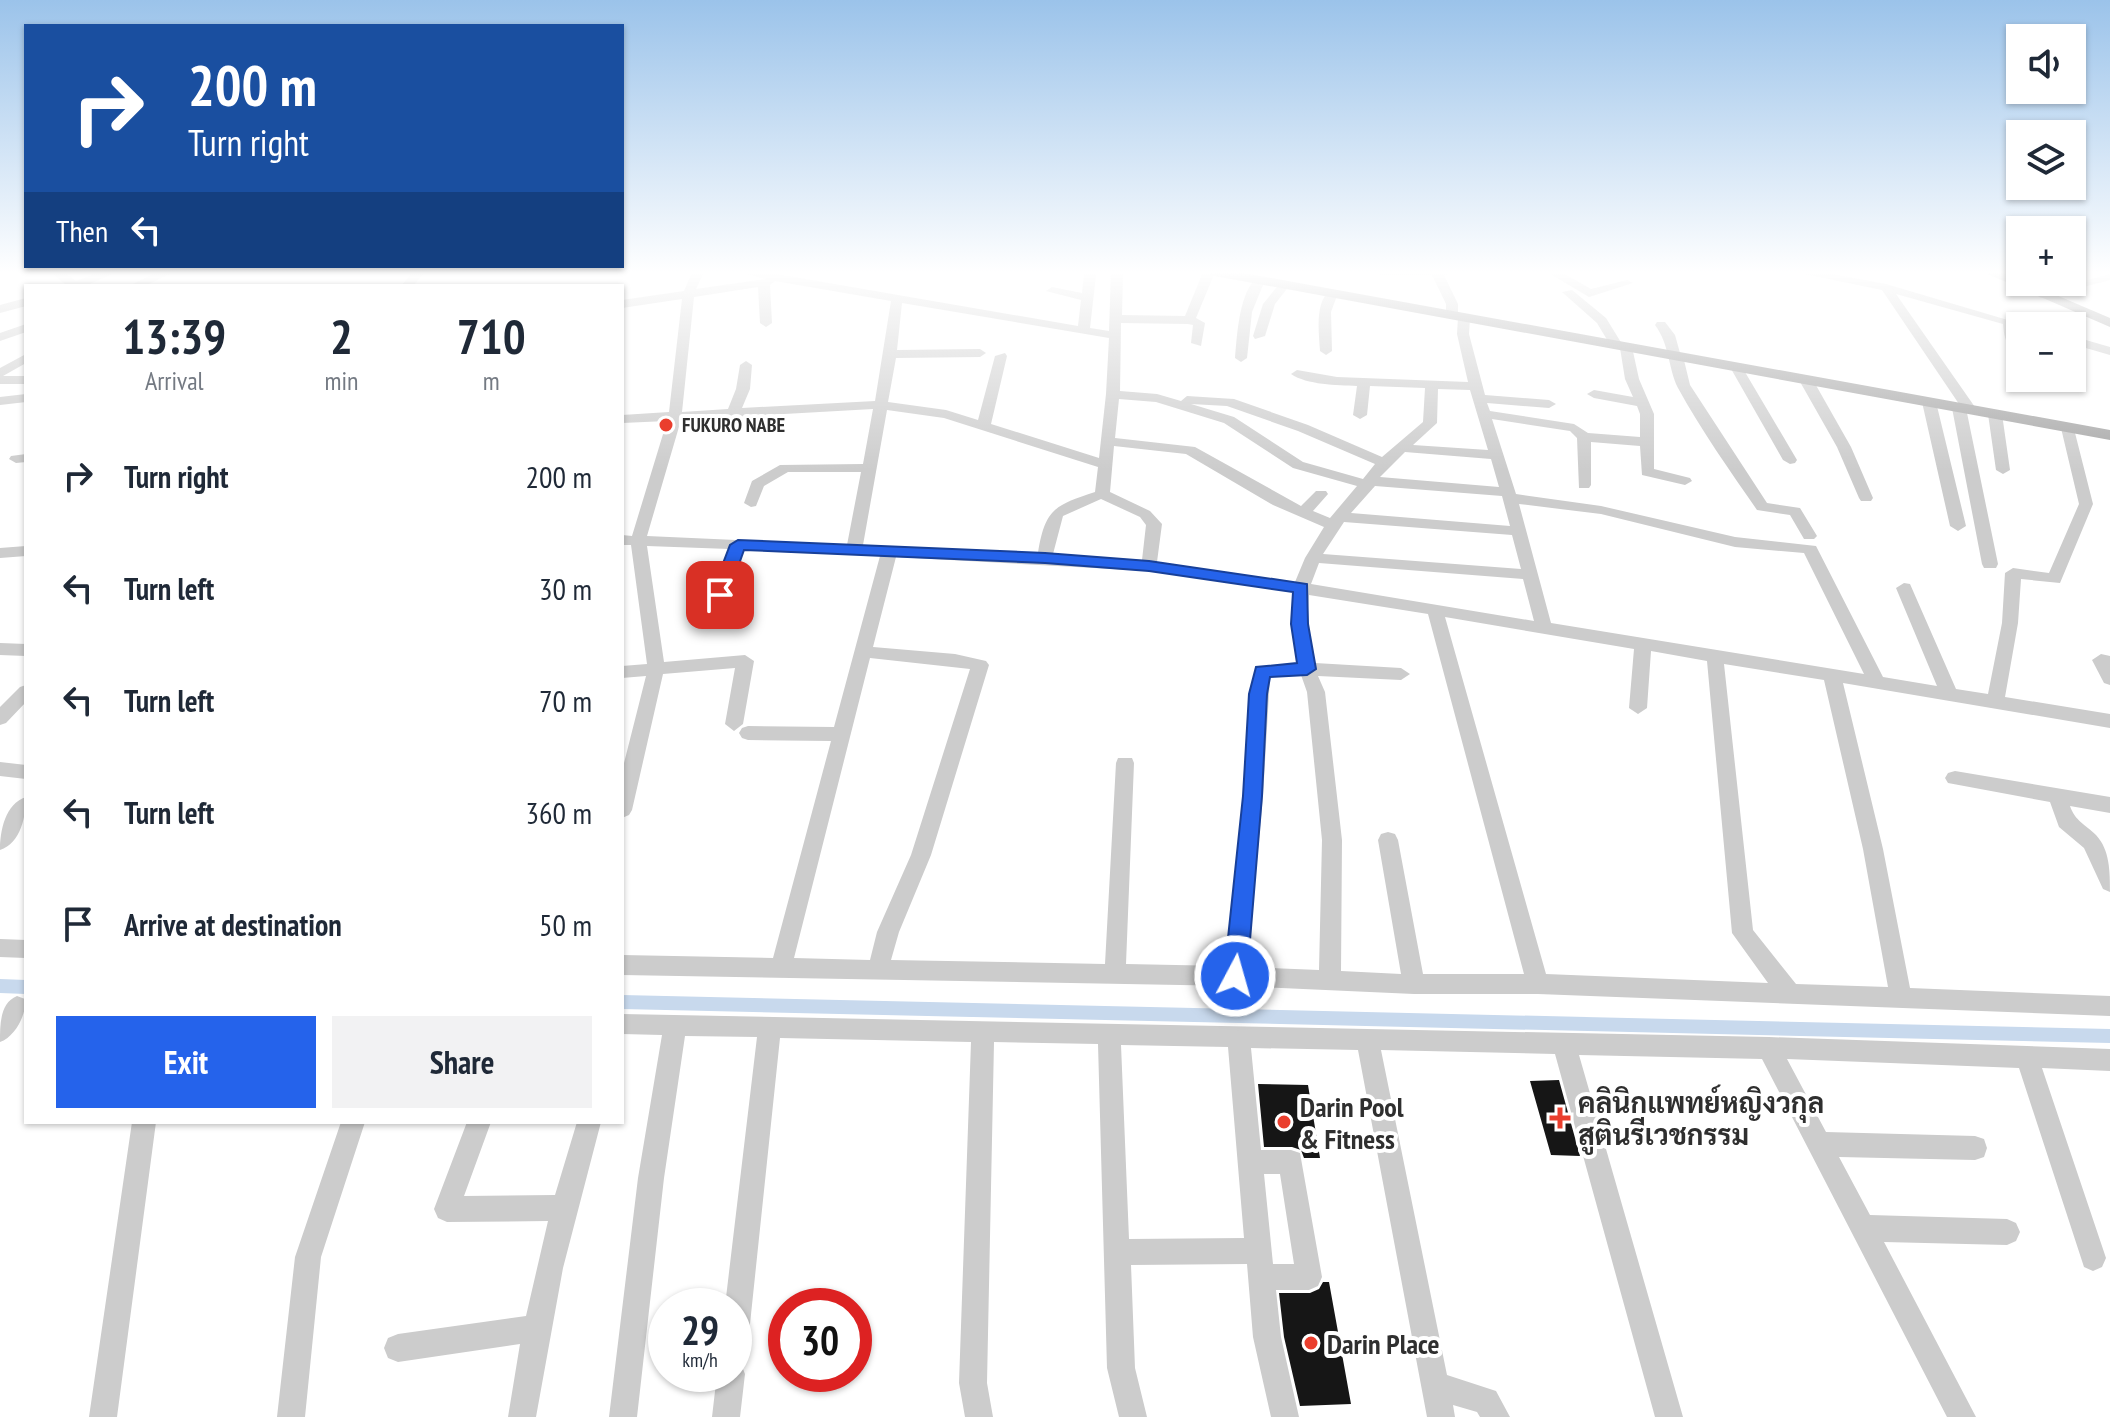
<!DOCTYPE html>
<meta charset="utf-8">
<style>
:root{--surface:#fff;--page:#f2f2f3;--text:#1f2937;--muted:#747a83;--accent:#2563eb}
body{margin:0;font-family:"PT Sans Narrow",Sarabun,sans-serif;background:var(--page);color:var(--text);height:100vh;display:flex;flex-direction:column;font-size:30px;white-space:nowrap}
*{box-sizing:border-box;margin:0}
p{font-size:26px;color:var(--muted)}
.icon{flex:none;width:44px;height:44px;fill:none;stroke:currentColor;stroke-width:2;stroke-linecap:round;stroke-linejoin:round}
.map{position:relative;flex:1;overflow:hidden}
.panel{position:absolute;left:24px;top:284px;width:600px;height:840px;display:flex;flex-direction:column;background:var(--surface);border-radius:0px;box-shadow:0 2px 6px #0004}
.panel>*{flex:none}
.top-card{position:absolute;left:24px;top:24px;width:600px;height:244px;border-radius:0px;box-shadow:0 2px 6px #0004;background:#1a4fa0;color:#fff;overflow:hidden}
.tools{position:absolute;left:2006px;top:24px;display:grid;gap:16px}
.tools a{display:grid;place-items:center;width:80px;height:80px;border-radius:0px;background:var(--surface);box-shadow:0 2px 6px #0004;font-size:40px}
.speed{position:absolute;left:648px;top:1288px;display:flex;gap:16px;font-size:40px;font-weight:700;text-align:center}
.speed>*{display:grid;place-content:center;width:104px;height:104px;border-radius:50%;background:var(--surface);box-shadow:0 2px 6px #0004;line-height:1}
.speed small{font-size:20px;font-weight:400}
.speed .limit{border:12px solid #d22;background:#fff;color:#111}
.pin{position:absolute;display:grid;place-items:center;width:68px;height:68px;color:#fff;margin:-34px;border-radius:16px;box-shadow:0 4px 12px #0006}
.me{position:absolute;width:88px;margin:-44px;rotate:6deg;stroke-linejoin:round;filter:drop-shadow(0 0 6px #0008)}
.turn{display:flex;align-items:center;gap:28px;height:168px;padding:0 32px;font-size:36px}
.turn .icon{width:104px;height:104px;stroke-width:2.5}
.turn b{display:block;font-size:56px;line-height:68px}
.then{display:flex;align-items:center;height:76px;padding:0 32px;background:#0003;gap:16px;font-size:30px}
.eta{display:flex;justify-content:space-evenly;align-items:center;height:136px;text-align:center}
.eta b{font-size:48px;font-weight:600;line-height:56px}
.action{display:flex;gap:16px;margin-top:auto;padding:16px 32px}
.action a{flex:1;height:92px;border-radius:0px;background:var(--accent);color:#fff;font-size:32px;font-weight:600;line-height:92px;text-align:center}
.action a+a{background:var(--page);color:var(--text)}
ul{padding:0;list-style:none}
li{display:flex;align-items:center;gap:24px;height:112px;padding:0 32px}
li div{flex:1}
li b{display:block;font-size:30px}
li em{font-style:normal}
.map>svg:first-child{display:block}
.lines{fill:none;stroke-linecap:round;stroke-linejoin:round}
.canal{fill:#c8d9ed;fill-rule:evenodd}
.building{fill:#161616}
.minor{fill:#ccc;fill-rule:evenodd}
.major{fill:#a7a7a7;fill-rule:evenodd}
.route{fill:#2563eb;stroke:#184099;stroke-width:2}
.poi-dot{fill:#ea3e2d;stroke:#fff;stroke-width:3}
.labels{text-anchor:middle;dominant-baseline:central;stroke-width:8;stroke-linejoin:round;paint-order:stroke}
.far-poi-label{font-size:20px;font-weight:bold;fill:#2f2f2f;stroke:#fff;text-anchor:start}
.near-poi-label{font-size:28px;font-weight:bold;fill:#2f2f2f;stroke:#fff;text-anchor:start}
</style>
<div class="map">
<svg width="2110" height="1417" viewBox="0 0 2110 1417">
<rect width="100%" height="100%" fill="#fff"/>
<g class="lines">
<path class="canal" d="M0 979 26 980V994L0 993Z
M622 995 2110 1029V1043L622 1009Z"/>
</g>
<path class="building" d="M1559 1080 1580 1156 1551 1155 1530 1081Z
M1258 1084 1308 1085 1320 1158H1304L1301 1150 1292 1147H1264Z
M1323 1282H1329L1351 1404 1300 1406 1284 1337 1279 1293H1310L1319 1289Z"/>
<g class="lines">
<path class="minor" d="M51 272H64L76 281 100 272H117L85 286H67Z
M157 272H173L145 286H129Z
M413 272H425L413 286H401Z
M692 272H704L696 289 766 279 739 272H765L1078 326 1081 300 1046 291 1052 287 1082 293 1084 275 1092 272 1096 275 1090 328 1109 331 1111 272H1123L1122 315 1185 316 1203 272H1215L1196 318 1205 323 1201 346 1191 343 1193 325 1188 324 1121 323 1120 391 1157 394 1181 401 1187 396 1234 399 1308 425 1382 457 1423 422 1425 388 1370 386 1367 415 1360 419 1353 415 1357 386C1337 385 1307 385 1291 374L1297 370 1337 377 1468 382 1457 334 1458 318 1464 314 1470 318 1469 334 1485 395 1549 400 1556 404 1549 408 1487 403 1490 411 1574 424 1588 433 1640 437V414L1637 406 1594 398 1587 394 1594 390 1633 397 1625 379 1620 348H1612L1597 323 1562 292 1572 290 1606 318 1622 344 1632 347 1639 379 1654 414V469L1690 478 1692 481 1685 485 1642 475 1640 446 1591 442V485L1589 488H1579L1577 438 1570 431 1492 419 1516 494 1601 506 1735 537 1816 546 1883 677 1937 686 1896 588 1904 583 1910 584 1956 689 1988 694 2002 623 2005 573 2013 568 2049 573 2079 504 2061 428 2063 425H2073L2093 504 2060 583 2021 579 2018 623 2005 697 2110 714V728L1843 683 1883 849 1910 988 2110 996V1016L1538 994H1414L1235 986 622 975V955L773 958 831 741 748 740 742 738 739 733 742 728 748 726 834 727 880 556 744 550 718 623 710 629 702 623 729 549 647 546 664 662 745 655 754 661 743 724 734 731 725 724 735 668 663 674 632 810 629 815 622 818V771L646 676 622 678V666L647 664 631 545H622V535L632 536 667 421 622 423V415L669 412 682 299 622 308V300L684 291ZM775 281 891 301 875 401 742 408 750 389 752 365 746 361 740 365 736 389 728 409 682 412 694 297 758 287 760 323 766 327 772 323 770 285ZM902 303 1109 338 1106 394 1099 458 991 424 1007 356 1005 353 995 356 978 420 946 410 888 402 896 358 980 357 986 353 980 349 897 350ZM1438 389 1470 390 1488 450 1413 445 1437 423ZM1119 399 1156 402 1224 423 1293 468 1357 486 1330 518 1313 511 1328 494 1326 491H1316L1301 506 1195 447 1115 438ZM1191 404 1227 406 1298 431 1375 464 1363 479 1303 462 1234 417ZM873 409 863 464 780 465 752 481 744 503 751 507 756 506 764 486 788 472H861L847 545 647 536 681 420ZM887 410 944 418 1098 467 1095 492C1055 505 1045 509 1038 553L863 545ZM1114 446 1186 454 1273 505 1324 527 1305 558 1295 582 1157 562 1162 524 1150 511 1110 492ZM1405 452 1491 459 1499 487 1380 477ZM1375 486 1502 496 1510 526 1351 513ZM1101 499 1140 517 1146 525 1142 560 1053 554 1063 516ZM1519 504 1601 514 1735 547 1804 553 1864 674 1551 623ZM1344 522 1512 535 1521 569 1323 554ZM896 557 1149 571 1293 592 1291 624 1297 663 1256 667 1249 694 1243 796 1225 966 1126 964 1134 763 1132 758H1118L1116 763 1105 964 891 960 899 932 931 855 989 665 986 661 955 654 873 647ZM1319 563 1523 579 1534 621 1311 584ZM1309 595 1428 614 1524 974H1423L1398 840 1395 834 1388 832 1381 834 1378 840 1401 974 1341 971 1342 840 1325 692 1318 676 1401 680 1410 674 1401 668 1315 663 1307 624ZM1445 617 1634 649 1629 708 1638 714 1647 708 1651 651 1707 661 1732 933 1768 983 1546 974ZM870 658 970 669 911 855 877 932 870 960 794 958ZM1724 664 1824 680 1863 849 1888 987 1796 984 1753 930ZM1301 675 1307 692 1322 840 1319 970 1247 967 1263 796 1270 677Z
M1375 272H1456L1444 275 1458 304V315L1452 319 1446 315V304L1432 275H1381Z
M1547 272H1561L1591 289 1627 280 1633 283 1589 297Z
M1795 272H1821L1886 284 2028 326 2015 328 2020 355C2007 350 2004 337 2003 324L1896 294 1977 410 1967 413 1998 564 1996 568H1984L1982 564 1952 408 1959 404 1882 290Z
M2110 274V280L2041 298 2035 294Z
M1259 277 1265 280 1252 312 1247 358 1241 362 1235 358C1237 337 1239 288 1259 277Z
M1280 283 1290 285 1275 304 1265 336 1255 339 1253 336 1263 304Z
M1332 289 1338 293 1331 312 1332 351 1326 355 1320 351C1319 333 1314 300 1332 289Z
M26 298V306L0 313V305Z
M1657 322H1665L1675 335 1680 353 1683 356 1690 385 1767 503 1800 508 1817 536 1814 539H1804L1790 515 1757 510C1730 471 1701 430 1678 388 1668 368 1670 345 1655 325Z
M26 324V332L0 341V333Z
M2072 336 2110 347V355L2072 344Z
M26 354V363L3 376H26V384H0V368Z
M1736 363 1742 367 1797 460 1795 463 1790 464 1783 460 1730 367Z
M1806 376 1813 380 1851 447 1873 498 1871 501H1861L1859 498 1837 447 1799 380Z
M26 394V402L0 405V397Z
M1929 398 1936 402 1966 526 1958 531 1950 526 1922 402Z
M1995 410 2002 414 2010 470 2003 474 1996 470 1988 414Z
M26 454V462L16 463 9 459 11 456Z
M26 546V556L0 558V548Z
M0 643 26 644V656L0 655Z
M2101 654 2110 656V685L2104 683 2092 660Z
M26 685V702L6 723 0 725V707L20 687Z
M0 762 26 765V779L0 776Z
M1955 771 2110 797V813L2070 806C2075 821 2085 824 2096 835 2110 850 2110 872 2110 892L2103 889 2084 848 2059 827 2050 802 1948 783 1945 778 1948 773Z
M26 797C26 816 21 843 0 850 0 831 5 804 26 797Z
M0 939 26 940V958L0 957Z
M17 996 25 999C27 1014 15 1037 0 1042 0 1024 0 1003 17 996Z
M622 1014 1769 1037 2110 1049V1071L2042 1068 2106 1258 2102 1267 2093 1271 2084 1267 2019 1068 1787 1059 1826 1132 1975 1136 1984 1139 1987 1148 1984 1157 1975 1160 1839 1157 1870 1215 2007 1219 2016 1223 2020 1232 2016 1241 2007 1245 1884 1242 1976 1417H1947L1762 1059 1579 1055 1683 1417H1655L1555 1054 1381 1050 1447 1375 1496 1391 1510 1417H1480L1477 1412 1453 1405 1455 1417H1427L1358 1050 1251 1048 1261 1150H1291L1300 1153 1322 1277 1318 1286 1309 1290H1276L1281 1337 1299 1417H1271L1253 1337 1247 1264 1131 1265 1135 1368 1147 1417H1119L1107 1368 1098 1044 994 1042 987 1383 993 1417H965L959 1383 971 1042 780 1038 748 1343 744 1353 734 1357V1306H725L757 1037 685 1036 664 1178 637 1417H609L638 1178 662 1035 622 1034ZM1121 1045 1228 1047 1244 1238 1129 1239ZM1264 1174H1280L1294 1264H1273Z
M132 1122H156L117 1417H89Z
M341 1122H365L321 1257 305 1417H277L295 1257Z
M467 1122H491L464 1196 555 1195 577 1122H601L563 1268 536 1417H508L520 1344 398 1362 388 1358 384 1348 388 1338 398 1334 526 1316 548 1221 447 1222 438 1218 434 1209Z
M734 1361 741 1364 745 1374 740 1417H712L717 1374H734Z"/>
<path class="major" d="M1208 272H1238L2110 430V440L1215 276Z
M1983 272H2002L2110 318V327Z"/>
</g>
<linearGradient id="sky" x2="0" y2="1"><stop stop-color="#9bc3ea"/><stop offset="0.58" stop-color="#fff"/><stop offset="1" stop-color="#fff" stop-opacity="0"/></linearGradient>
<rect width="2110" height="470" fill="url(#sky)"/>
<path class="route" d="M738 540 1045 553 1149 561 1307 584 1308 624 1316 669 1307 675 1270 677 1267 694 1262 796 1247 976 1243 983 1235 986 1228 983 1224 976 1243 796 1249 694 1256 667 1297 663 1291 624 1293 592 1149 571 1045 563 744 550 728 595 725 599H714L711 595 730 545Z"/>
<g class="poi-dot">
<circle cx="666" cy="425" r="8"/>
<path d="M1556 1106h8v8h8v8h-8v8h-8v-8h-8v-8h8z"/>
<circle cx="1284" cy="1122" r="8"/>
<circle cx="1311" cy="1343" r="8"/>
</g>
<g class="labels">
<g class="far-poi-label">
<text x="682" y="425">FUKURO NABE</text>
</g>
<g class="near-poi-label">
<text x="1578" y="1102">คลินิกแพทย์หญิงวกุล<tspan x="1578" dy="32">สูตินรีเวชกรรม</tspan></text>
<text x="1300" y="1106">Darin Pool<tspan x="1300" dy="32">&amp; Fitness</tspan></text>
<text x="1327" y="1343">Darin Place</text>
</g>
</g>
</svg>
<div class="tools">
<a><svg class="icon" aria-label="sound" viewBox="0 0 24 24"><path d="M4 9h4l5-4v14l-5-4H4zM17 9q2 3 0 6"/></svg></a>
<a><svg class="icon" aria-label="layers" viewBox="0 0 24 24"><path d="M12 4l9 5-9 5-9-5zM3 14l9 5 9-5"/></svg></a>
<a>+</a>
<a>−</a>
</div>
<div class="speed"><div>29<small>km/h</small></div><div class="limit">30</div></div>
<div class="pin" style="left:720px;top:595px;background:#d93025"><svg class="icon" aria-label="arrive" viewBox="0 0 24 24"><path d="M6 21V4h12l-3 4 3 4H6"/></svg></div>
<svg class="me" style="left:1235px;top:976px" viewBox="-20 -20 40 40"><circle r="17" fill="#2563eb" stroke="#fff" stroke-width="3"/><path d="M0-11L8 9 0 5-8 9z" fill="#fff"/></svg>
<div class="top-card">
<div class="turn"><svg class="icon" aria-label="right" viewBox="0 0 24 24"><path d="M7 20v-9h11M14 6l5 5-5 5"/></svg><div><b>200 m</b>Turn right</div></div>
<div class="then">Then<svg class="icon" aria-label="left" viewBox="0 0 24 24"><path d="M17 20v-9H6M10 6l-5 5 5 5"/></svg></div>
</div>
<section class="panel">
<div class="eta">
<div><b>13:39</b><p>Arrival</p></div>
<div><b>2</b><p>min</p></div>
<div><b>710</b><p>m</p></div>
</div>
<ul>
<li><svg class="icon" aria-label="right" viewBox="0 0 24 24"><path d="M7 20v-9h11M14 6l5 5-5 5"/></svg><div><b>Turn right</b></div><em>200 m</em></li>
<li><svg class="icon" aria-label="left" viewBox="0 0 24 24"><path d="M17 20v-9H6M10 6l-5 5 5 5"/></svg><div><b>Turn left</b></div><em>30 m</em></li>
<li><svg class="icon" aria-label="left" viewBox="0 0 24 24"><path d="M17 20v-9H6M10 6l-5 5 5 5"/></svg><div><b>Turn left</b></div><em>70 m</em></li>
<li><svg class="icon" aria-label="left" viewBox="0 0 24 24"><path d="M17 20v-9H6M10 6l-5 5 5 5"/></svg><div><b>Turn left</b></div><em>360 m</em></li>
<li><svg class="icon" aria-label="arrive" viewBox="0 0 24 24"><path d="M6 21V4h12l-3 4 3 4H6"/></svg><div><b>Arrive at destination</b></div><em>50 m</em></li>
</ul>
<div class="action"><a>Exit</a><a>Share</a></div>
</section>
</div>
